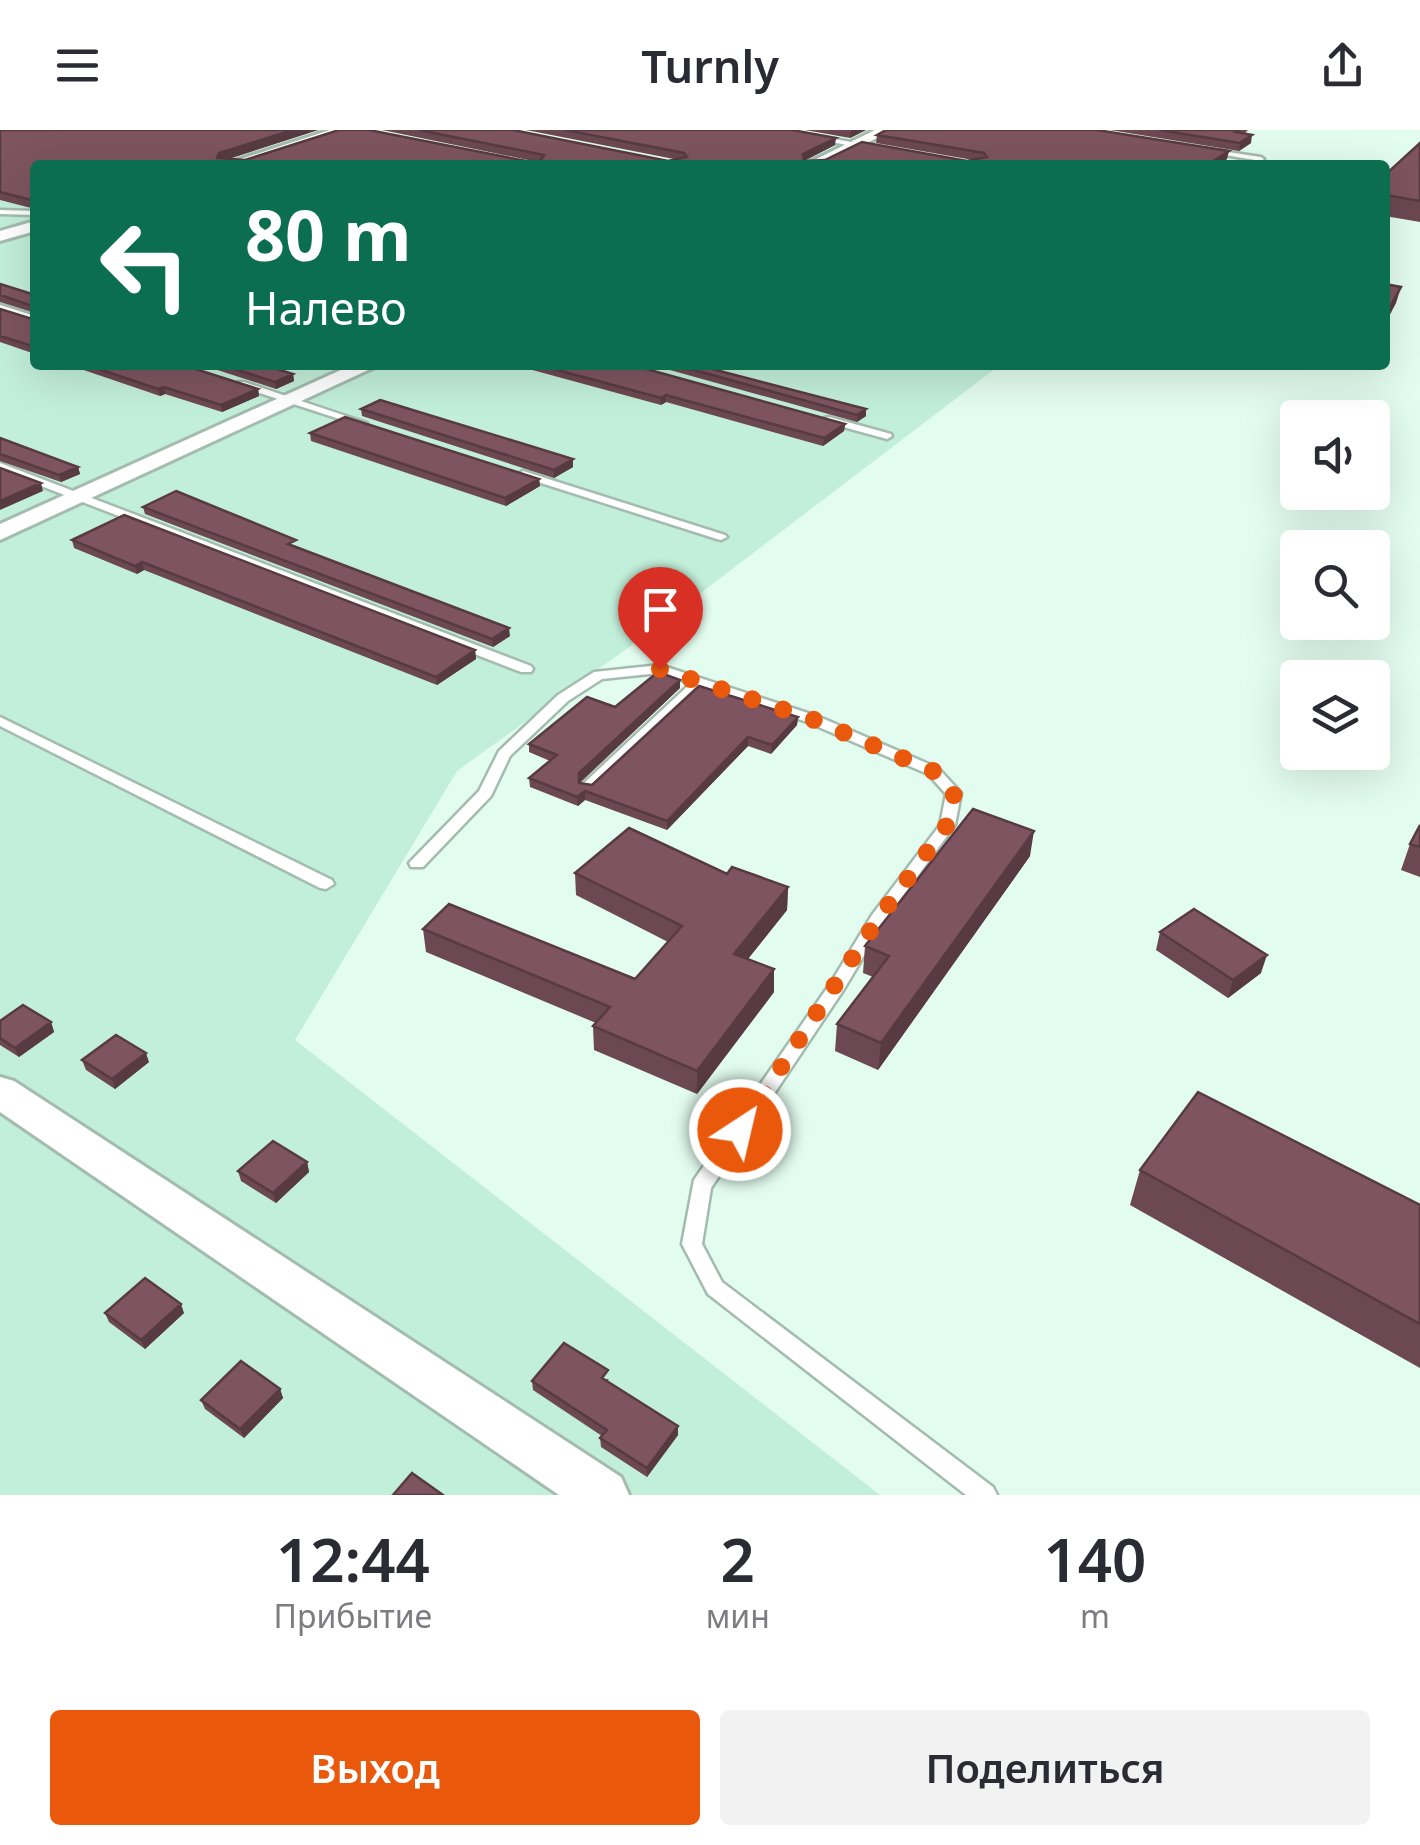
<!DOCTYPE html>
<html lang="ru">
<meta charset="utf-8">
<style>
:root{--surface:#fff;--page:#f2f2f3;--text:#2b2b33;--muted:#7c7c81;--accent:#ea580c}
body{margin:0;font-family:"Noto Sans",sans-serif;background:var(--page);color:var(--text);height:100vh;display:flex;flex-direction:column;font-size:38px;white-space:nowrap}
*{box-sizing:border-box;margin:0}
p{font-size:32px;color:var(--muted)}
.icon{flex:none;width:55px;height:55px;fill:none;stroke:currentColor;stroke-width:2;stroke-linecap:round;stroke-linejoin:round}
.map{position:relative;height:1365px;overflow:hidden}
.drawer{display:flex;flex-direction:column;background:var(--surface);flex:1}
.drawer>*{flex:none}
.banner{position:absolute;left:30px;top:30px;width:1360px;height:210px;border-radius:10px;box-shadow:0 10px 40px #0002;background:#0b6e4f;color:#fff;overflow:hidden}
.fabs{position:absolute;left:1280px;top:270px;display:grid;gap:20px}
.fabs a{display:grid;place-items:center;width:110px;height:110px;border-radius:10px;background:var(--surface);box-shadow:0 10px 40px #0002;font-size:50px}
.pin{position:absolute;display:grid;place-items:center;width:85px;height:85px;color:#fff;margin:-102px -42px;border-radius:50% 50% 50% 0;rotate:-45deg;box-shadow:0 0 10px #0007}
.pin .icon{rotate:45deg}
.me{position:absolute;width:110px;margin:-55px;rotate:35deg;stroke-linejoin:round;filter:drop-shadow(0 0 8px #0008)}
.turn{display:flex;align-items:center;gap:35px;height:210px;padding:0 50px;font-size:45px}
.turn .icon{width:130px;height:130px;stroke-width:2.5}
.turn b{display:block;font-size:70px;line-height:85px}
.eta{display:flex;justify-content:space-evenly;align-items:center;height:170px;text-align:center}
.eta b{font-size:60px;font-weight:600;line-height:70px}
.action{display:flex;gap:20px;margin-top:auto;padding:20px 50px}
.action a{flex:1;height:115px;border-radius:10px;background:var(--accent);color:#fff;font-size:40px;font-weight:600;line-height:115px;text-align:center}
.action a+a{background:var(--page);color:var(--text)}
header{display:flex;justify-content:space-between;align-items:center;height:130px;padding:0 50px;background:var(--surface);font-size:45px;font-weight:600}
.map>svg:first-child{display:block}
.green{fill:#c2efd9}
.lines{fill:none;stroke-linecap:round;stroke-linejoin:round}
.lane-casing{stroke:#a3bcaf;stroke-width:5}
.street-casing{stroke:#a3bcaf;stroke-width:6}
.lane{fill:#fff;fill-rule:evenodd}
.street{fill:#fff;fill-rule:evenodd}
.wall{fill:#6c4852}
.shaded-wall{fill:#583b42}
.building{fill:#7d545f;stroke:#583b42;stroke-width:2.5}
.route{stroke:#ea580c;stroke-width:18;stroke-dasharray:0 32.4}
</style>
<header><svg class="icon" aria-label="menu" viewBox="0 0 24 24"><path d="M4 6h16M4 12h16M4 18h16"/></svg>Turnly<svg class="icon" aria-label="share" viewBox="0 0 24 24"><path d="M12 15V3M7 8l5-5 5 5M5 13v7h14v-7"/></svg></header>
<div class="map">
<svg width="1420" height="1365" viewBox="0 0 1420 1365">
<rect width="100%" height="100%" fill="#e2fcef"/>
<path class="green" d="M0 28 35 35V235H1000L643 507 457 641 295 910 880 1365H0Z"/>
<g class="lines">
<defs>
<path id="lane" d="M817 6 868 15 871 17 868 19 815 9Z
M1208 19 1261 27 1264 29 1261 31 1206 22Z
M0 80 35 81V85L0 84Z
M0 175 35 186V192L0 181Z
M238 252H244L367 293 358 295 238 256Z
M829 287 891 304 892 306 887 309 825 292V288Z
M0 333 531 536 533 539 531 542H521L0 340Z
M523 341 725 405 727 407 721 410 717 409 519 346 518 344Z
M660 535 817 586 938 638 961 663 955 695 884 792 844 859 711 1058 702 1114 722 1152 993 1357 997 1365H966L708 1164 682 1114 694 1050 832 851 872 785 940 695 946 664 928 644 807 592 702 557 593 660H583L581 657 583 654 691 553 659 543 602 549 568 571 510 626 491 666 423 737H411L409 733 479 661 499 621 558 565 594 542Z
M0 587 332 750 334 754 326 759 320 758 0 596Z"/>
<path id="street" d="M330 0H352L245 35H222Z
M875 0H893L823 35H804Z
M35 91V101L0 111V101Z
M352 235H379L0 410V394Z
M0 947 14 951 621 1347 629 1365H559L0 982Z"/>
</defs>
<use href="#lane" class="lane-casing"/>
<use href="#street" class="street-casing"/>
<use href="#lane" class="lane"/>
<use href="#street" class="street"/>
</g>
<path class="wall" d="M0 0H318L229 29 245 30 533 31 382 0H513L668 31 674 29 526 0H792L835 15 804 31 973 30 876 13 877 5 1227 29 1218 35H35V79L0 70Z
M805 0H866L850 8Z
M1110 0H1248L1244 4 1251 13 1239 21Z
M1420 13V92L1385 86V88V45Z
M0 154 35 165V183L0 172Z
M0 179 32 189 35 187V224L0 212Z
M69 235H182L258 259 259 266 222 282 165 264 160 266Z
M202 235H264L293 244 294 251 276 259Z
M514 235H632L845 294 844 301 823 316 666 272 661 275Z
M652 235H697L866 286 857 292Z
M361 279 573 329V337L554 348 362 286Z
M310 303 539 349 540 356 506 376 311 311Z
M0 308 78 337 80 344 61 352 0 331Z
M143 377 297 417 510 506 493 517 145 384Z
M72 410 475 520 476 529 437 555 144 440 137 444 74 418Z
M680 558 580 653 592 655 798 587 797 595 771 624 748 616 667 700 585 670 578 676 530 657 529 648 550 631 529 622V614Z
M1420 695V747L1401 740 1410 714Z
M1030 726 878 940 835 921 837 894 873 847 863 843 865 816Z
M575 743 727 744 788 757 787 780 748 829 774 839V862L697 964 594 920 593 896 596 893 426 822 423 799 635 849 668 812 576 765Z
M1160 802 1261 843 1228 868 1156 820Z
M0 891 51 892 54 902 19 927 0 915Z
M82 930 149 932 115 959 86 940Z
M307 1032 309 1042 276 1073 241 1051 238 1041Z
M1140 1040 1420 1075V1238L1130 1075Z
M105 1183H184L145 1219 109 1192Z
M609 1249 607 1251 678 1305 647 1347 601 1317 600 1308 602 1306 533 1260 532 1251Z
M280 1259 283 1268 244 1308 205 1279 201 1270Z"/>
<path class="shaded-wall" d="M293 0H318L221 31 217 28 219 23Z
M851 0H866L850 8Z
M1252 5 1251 13 1239 21 1240 13Z
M836 8 835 15 802 32 803 24Z
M1229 21 1227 29 1218 35H1207Z
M1401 157 1396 173 1385 194V186Z
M293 244 294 251 276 259 275 252Z
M164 257 165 264 160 266 158 259Z
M258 259 259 266 222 282 221 275Z
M666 265V272L661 275V268Z
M866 279V286L857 292V285Z
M845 294 844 301 823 316 824 308Z
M573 329V337L554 348V340Z
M78 337 80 344 61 352 59 345Z
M539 349 540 356 506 376 505 368Z
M41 353 43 361 0 380V371Z
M142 432 144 440 137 444 135 436Z
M509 498 510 506 493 517 492 509Z
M475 520 476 529 437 555 436 547Z
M680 550V558L580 652 579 643Z
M798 587 797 595 771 624 772 615Z
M748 607V616L667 700V691Z
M585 661V670L578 676 577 667Z
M1034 701 1030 726 878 940 881 913Z
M788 757 787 780 734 846V824Z
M1267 825 1261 843 1228 868 1233 850Z
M774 839V862L697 964V941Z
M51 892 54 902 19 927 15 918Z
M146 923 149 932 115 959 112 949Z
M307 1032 309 1042 276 1073 273 1063Z
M181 1174 184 1183 145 1219 141 1210Z
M280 1259 283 1268 244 1308 240 1299Z
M678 1296V1305L647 1347V1338Z"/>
<path class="building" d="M0 0H293L219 23 217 28 245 30 339 0H369L526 31H540L544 25 419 0H513L668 31 687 27 684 23 565 0H792L836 8 803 24 804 31 825 30 862 12 967 31 987 27 984 23 877 5 886 0H1097L1229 21 1207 35H35V71L0 62Z
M1159 0H1240L1236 2 1252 5 1240 13Z
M1420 13V71L1385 65V45Z
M0 154 35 165V177L0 165Z
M1385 154 1401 157 1385 186Z
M0 179 32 189 35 187V217L0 206Z
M87 235H183L258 259 221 275 164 257 158 259Z
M222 235H264L293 244 275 252Z
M539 235H632L845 294 824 308 666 265 661 268Z
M676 235H697L866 279 857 285Z
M380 270 573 329 554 340 361 279Z
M345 287 539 349 505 368 310 303Z
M0 308 78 337 59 345 0 324Z
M0 338 41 353 0 371Z
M176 361 296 410 288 414 509 498 492 509 143 377Z
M124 385 475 520 436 547 142 432 135 436 72 410Z
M658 542 680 550 579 643V653L592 655 699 556 798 587 772 615 748 607 667 691 585 661 577 667 529 648 557 625 529 614 587 567 615 577Z
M973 679 1034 701 881 913 837 894 889 826 865 816Z
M1420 695V717L1410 714Z
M629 698 727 744 732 737 788 757 734 824 774 839 697 941 593 896 610 877 423 799 449 774 635 849 682 796 575 743Z
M1194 779 1267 825 1233 850 1160 802Z
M23 875 51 892 15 918 0 908V891Z
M116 905 146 923 112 949 82 930Z
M1198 962 1420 1075V1194L1140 1040Z
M273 1011 307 1032 273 1063 238 1041Z
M145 1148 181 1174 141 1210 105 1183Z
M564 1213 608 1240 602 1248 678 1296 647 1338 600 1308 607 1300 532 1251Z
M241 1231 280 1259 240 1299 201 1270Z
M412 1343 443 1365H393Z"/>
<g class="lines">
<path class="route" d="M660 539 812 589 933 641 954 664 947 695 878 789 740 1000"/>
</g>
</svg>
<div class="fabs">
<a><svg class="icon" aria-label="sound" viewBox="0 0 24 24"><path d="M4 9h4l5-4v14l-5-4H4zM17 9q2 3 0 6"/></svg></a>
<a><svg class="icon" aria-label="search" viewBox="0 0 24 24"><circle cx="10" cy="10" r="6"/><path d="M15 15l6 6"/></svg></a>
<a><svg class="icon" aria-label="layers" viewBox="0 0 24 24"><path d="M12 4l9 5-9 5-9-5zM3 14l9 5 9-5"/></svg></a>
</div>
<div class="pin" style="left:660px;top:539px;background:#d93025"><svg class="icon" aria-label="arrive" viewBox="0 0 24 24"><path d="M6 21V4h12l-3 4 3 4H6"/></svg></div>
<svg class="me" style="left:740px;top:1000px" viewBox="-20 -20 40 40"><circle r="17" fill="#ea580c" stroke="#fff" stroke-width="3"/><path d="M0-11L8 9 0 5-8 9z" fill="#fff"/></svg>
<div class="banner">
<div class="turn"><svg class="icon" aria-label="left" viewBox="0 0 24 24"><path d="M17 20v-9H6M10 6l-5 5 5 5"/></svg><div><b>80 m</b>Налево</div></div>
</div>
</div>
<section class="drawer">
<div class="eta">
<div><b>12:44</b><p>Прибытие</p></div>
<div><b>2</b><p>мин</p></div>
<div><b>140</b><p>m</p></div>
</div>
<div class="action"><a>Выход</a><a>Поделиться</a></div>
</section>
